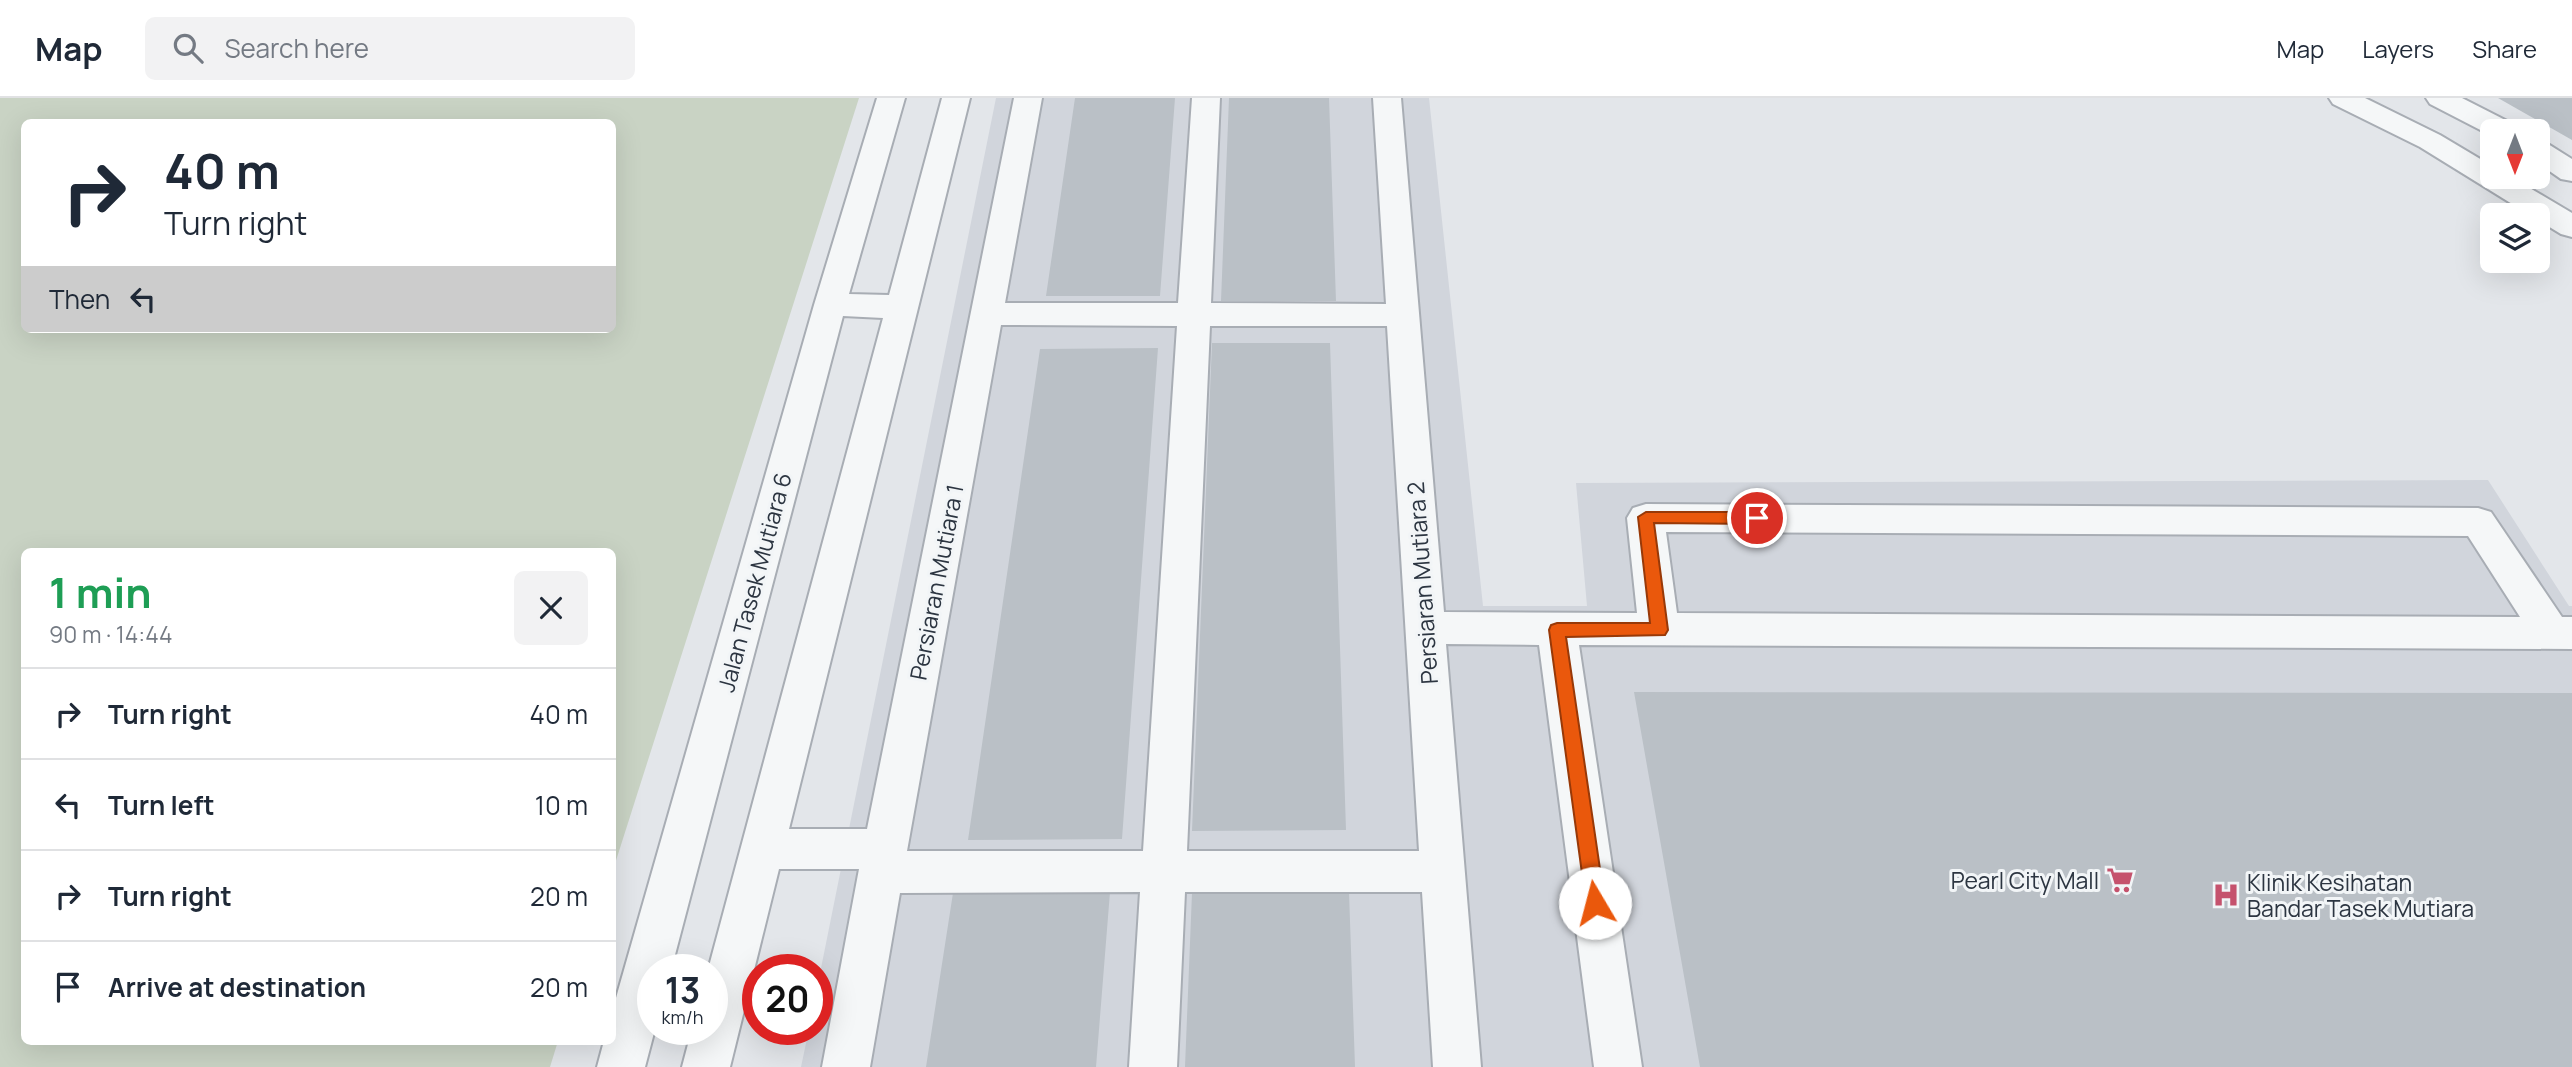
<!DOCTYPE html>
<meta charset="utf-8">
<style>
:root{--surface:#fff;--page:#f2f2f3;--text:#1f2937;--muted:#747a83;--line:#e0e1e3}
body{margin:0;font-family:Manrope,sans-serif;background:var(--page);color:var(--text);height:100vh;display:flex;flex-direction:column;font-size:26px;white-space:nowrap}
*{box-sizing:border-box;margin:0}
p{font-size:23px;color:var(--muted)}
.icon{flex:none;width:38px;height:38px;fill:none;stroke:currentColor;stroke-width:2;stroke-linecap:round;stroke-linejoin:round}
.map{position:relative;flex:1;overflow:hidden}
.panel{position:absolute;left:21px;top:450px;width:595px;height:497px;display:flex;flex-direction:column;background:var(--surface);border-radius:10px;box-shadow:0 7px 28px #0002}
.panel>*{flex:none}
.guide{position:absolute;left:21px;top:21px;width:595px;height:214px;border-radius:10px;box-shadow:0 7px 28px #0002;background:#fff;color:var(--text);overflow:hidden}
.needle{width:46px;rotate:180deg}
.tools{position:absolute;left:2480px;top:21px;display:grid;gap:14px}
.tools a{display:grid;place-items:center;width:70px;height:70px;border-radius:10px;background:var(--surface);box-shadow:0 7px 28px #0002;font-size:35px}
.speed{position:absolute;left:637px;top:856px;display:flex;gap:14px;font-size:35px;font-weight:700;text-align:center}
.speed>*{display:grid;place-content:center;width:91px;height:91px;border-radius:50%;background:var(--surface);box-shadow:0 7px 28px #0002;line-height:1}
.speed small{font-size:18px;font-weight:400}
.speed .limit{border:10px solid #d22;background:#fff;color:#111}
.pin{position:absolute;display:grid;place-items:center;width:60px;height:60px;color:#fff;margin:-30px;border:4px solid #fff;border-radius:50%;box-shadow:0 2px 7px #0007}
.me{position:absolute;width:77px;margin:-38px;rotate:352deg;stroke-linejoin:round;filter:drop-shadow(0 0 5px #0008)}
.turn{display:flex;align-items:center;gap:24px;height:147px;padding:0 28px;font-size:32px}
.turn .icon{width:91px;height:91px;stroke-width:2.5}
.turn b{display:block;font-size:49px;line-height:60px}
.then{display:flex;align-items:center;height:66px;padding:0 28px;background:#0003;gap:14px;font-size:26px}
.round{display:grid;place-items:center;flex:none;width:74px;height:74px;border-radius:10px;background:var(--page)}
.summary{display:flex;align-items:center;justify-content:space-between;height:119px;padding:0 28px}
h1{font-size:42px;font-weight:700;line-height:52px;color:#1e9e55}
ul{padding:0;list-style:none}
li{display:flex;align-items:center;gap:21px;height:91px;padding:0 28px;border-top:2px solid var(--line)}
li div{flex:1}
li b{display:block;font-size:26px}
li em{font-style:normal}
header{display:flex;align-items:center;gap:42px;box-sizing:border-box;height:98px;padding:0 35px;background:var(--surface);border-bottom:2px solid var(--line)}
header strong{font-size:33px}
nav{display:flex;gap:38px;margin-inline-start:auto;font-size:24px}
.search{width:490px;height:63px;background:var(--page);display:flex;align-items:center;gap:18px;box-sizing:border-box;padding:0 24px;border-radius:10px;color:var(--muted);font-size:26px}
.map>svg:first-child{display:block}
.built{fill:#d1d5dc}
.green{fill:#c9d3c4;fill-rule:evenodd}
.building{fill:#bac0c6}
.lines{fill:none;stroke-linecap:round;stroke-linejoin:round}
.minor-casing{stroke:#a8adb4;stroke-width:4}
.minor{fill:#f5f7f8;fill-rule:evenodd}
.route{fill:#ea580c;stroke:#983908;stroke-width:2}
.labels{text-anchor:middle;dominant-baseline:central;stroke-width:6;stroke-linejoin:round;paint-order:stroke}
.street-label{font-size:23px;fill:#2c3541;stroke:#f2f5f7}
.poi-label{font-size:23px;fill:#2c3541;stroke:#f2f5f7;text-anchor:end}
</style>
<header>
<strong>Map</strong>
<div class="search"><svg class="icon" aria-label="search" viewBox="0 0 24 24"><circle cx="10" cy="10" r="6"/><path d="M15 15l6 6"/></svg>Search here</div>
<nav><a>Map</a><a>Layers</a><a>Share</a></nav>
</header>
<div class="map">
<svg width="2572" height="969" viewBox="0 0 2572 969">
<rect width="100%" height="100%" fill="#e3e6ea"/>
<path class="built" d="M996 0H1429L1483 508H1587L1576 385 2488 382 2569 508H2572V969H801L809 931H817V890Z"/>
<path class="green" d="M0 0H859L613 772 612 453H24V943H558L550 969H0ZM24 24H612V231H24Z"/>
<path class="building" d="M1075 0H1175L1160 198H1046Z
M1229 0H1329L1336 203H1221Z
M2498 0H2572V42Z
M1212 245H1330L1346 732 1192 733Z
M1158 250 1122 741 968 742 1040 251Z
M1634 594 2572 595V969H1700Z
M1110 794 1096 969H926L953 795Z
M1349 794 1355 969H1185L1192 795Z"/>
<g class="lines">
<defs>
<path id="minor" d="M877 0H905L849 196 889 197 942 0H970L789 731H867L1014 0H1042L1005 205H1178L1192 0H1220L1211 205 1386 206 1373 0H1401L1444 514 1637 515 1627 420 1633 410 1646 406 2478 410 2491 414 2562 519H2572V551L1579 547 1642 969H1594L1539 547 1446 546 1481 969H1433L1422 794H1185L1177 969H1129L1140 794 900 795 870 969H822L859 771H779L730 969H682L692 931H712V872H708L883 220 843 218 671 872H653V931H655L645 969H597L604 943H612V914L814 207ZM1001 227 1177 228 1143 753H907ZM1210 228H1387L1419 753H1187ZM1666 434 2468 438 2520 519 1677 515Z
M2329 0H2365L2440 37 2492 68V79H2511L2572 115V139L2561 136 2538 122V117H2530L2420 49 2333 6Z
M2426 0H2462L2515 27 2520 33H2492V38L2430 6Z
M2538 43 2548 46 2572 61V83L2561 81 2538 65Z"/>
</defs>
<use href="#minor" class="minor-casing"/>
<use href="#minor" class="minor"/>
</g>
<path class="route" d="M1646 414H1757L1764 420 1757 426 1654 425 1668 532 1665 537 1566 539 1605 805 1602 811 1595 814 1589 811 1586 805 1549 532 1551 527 1557 525H1650L1638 419Z"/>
<defs>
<symbol id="supermarket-bare" viewBox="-9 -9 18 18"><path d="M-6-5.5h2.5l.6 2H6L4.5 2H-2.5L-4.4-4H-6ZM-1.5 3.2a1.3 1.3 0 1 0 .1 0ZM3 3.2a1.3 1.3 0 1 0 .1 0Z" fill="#c5526d" stroke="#f2f5f7" stroke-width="2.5" paint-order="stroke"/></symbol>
<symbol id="hospital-bare" viewBox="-9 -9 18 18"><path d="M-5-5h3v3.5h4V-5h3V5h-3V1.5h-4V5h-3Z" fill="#c5526d" stroke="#f2f5f7" stroke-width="2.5" paint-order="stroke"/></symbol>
</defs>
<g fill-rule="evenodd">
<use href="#supermarket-bare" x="2101" y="763" width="38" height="38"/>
<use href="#hospital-bare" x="2207" y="778" width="38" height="38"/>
</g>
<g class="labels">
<g class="street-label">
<text transform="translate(754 484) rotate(-75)">Jalan Tasek Mutiara 6</text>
<text transform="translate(936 484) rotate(-79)">Persiaran Mutiara 1</text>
<text transform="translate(1422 485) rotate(-94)">Persiaran Mutiara 2</text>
</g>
<g class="poi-label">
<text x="2099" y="782">Pearl City Mall</text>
<text x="2247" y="784" text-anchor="start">Klinik Kesihatan<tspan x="2247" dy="26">Bandar Tasek Mutiara</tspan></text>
</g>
</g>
</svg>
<div class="tools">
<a><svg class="needle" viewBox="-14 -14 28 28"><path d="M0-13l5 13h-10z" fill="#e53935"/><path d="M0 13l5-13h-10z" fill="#747a83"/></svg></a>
<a><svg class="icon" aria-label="layers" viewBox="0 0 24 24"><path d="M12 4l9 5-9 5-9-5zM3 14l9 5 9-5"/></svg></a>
</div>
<div class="speed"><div>13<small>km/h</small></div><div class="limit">20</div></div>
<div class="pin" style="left:1757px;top:420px;background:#d93025"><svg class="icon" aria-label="arrive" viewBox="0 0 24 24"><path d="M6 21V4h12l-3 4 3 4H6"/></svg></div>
<svg class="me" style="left:1595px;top:805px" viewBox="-20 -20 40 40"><circle r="19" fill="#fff"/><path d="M0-13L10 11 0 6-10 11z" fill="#ea580c"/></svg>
<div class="guide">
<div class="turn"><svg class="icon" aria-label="right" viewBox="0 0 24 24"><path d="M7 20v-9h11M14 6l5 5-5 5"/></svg><div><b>40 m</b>Turn right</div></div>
<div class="then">Then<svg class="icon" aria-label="left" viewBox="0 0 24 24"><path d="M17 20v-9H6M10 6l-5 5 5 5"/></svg></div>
</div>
<section class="panel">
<div class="summary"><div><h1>1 min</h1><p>90 m · 14:44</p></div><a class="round"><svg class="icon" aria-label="close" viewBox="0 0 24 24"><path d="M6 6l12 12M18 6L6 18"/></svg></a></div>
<ul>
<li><svg class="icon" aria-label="right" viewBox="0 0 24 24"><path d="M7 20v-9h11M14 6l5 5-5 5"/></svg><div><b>Turn right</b></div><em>40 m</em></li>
<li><svg class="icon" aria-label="left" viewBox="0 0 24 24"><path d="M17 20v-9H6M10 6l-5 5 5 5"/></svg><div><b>Turn left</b></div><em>10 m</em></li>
<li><svg class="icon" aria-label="right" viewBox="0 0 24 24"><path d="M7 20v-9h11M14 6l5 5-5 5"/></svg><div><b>Turn right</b></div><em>20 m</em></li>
<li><svg class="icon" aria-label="arrive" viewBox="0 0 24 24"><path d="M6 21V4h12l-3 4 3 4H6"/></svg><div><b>Arrive at destination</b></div><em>20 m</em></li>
</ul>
</section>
</div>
